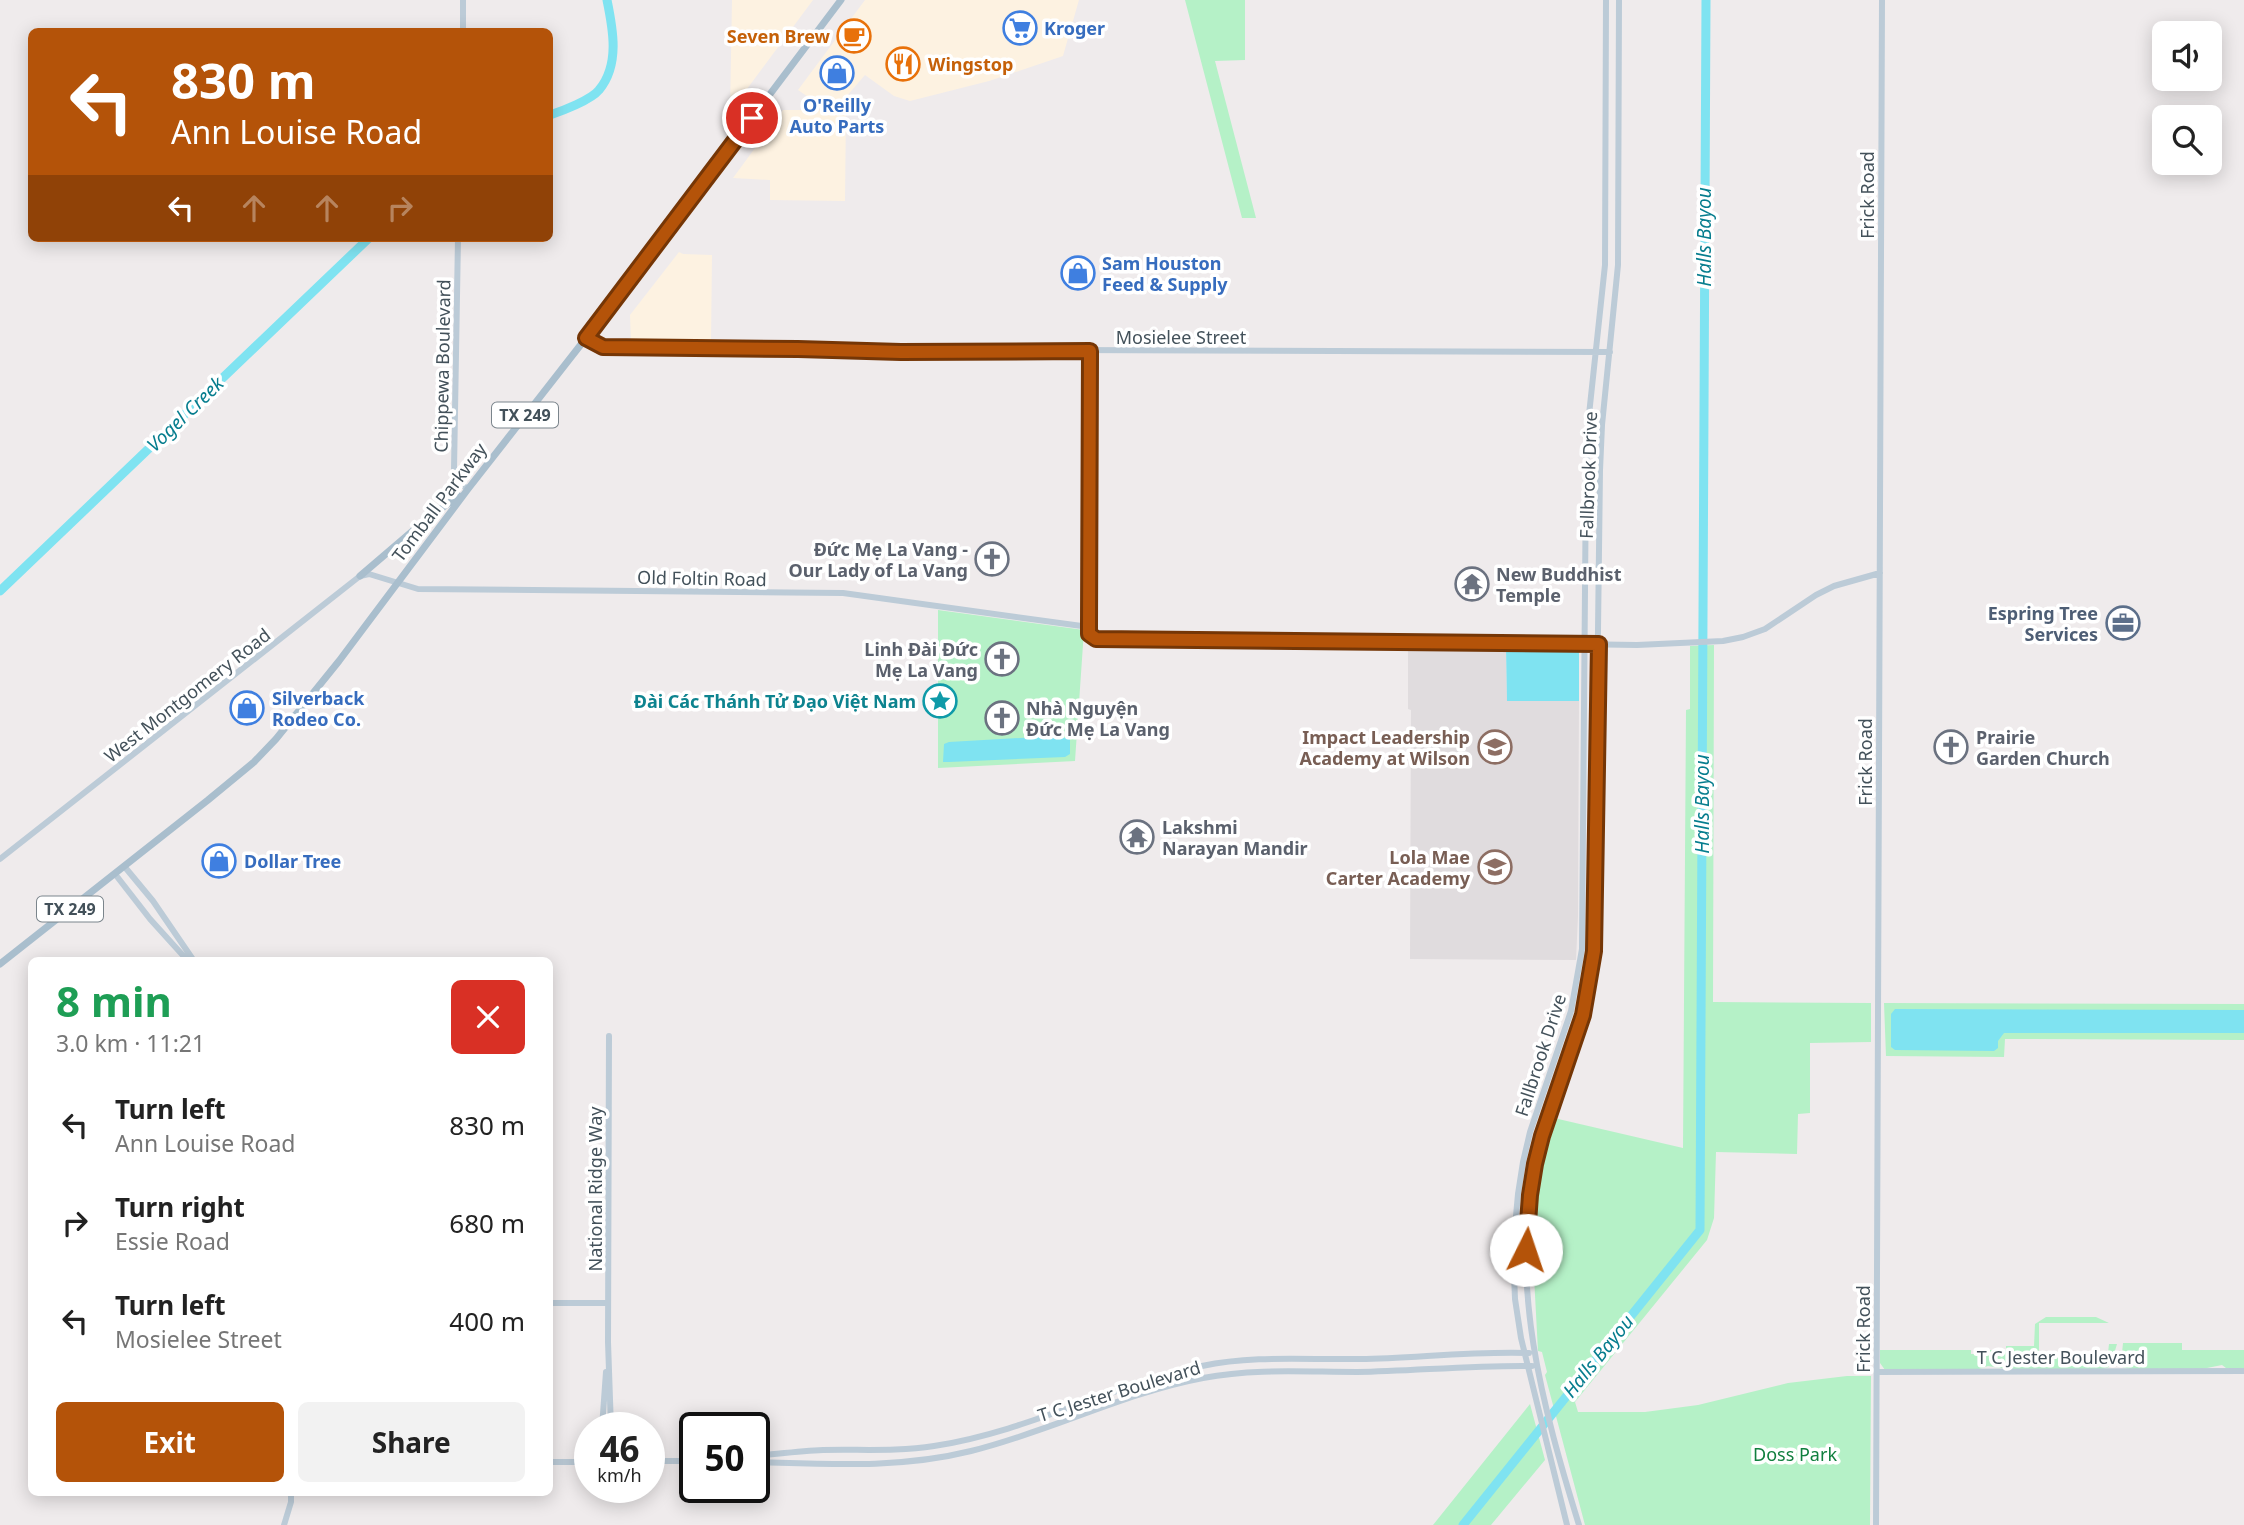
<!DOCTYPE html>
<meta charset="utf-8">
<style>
:root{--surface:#fff;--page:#f2f2f2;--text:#222;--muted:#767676;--accent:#b45309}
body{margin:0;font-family:"Noto Sans",sans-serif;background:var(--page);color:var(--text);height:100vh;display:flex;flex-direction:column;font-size:26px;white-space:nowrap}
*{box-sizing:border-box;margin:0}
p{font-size:23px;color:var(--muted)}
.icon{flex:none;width:38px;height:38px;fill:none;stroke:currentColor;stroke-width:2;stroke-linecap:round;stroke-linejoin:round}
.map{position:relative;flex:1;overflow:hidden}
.details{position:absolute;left:28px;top:957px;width:525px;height:539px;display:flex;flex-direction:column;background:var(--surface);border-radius:10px;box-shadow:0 4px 18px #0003}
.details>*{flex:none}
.top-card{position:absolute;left:28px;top:28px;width:525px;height:214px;border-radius:10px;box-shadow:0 4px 18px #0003;background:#b45309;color:#fff;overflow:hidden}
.fabs{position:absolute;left:2152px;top:21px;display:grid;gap:14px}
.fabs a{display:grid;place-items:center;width:70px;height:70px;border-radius:10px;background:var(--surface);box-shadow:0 4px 18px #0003;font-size:35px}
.speed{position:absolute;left:574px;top:1412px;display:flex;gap:14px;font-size:35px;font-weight:700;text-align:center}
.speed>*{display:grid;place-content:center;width:91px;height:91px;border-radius:50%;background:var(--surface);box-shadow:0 4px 18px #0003;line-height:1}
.speed small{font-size:18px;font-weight:400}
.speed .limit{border:4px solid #111;border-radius:10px;background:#fff;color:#111}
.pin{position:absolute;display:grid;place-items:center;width:60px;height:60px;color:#fff;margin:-30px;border:4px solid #fff;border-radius:50%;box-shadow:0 2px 7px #0007}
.me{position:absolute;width:77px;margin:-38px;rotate:4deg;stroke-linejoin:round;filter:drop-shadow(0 0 5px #0008)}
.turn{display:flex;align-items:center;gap:24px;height:147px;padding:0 28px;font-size:32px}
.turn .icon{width:91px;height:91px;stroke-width:2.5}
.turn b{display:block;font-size:49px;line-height:60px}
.lanes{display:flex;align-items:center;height:66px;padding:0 28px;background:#0003;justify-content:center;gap:35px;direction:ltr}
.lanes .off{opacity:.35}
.round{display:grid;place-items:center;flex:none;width:74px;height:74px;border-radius:10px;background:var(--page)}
.overview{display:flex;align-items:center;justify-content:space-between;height:119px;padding:0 28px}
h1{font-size:42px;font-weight:700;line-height:52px;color:#1e9e55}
.button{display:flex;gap:14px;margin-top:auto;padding:14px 28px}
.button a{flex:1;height:80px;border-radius:10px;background:var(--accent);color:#fff;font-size:28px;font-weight:700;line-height:80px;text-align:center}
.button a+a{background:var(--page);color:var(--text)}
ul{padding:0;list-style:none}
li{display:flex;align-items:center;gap:21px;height:98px;padding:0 28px}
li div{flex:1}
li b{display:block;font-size:26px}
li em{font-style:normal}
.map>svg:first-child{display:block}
.commercial{fill:#fdf2e1}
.education{fill:#e0dcde}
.green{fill:#b5f1c7}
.water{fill:#7fe3f1}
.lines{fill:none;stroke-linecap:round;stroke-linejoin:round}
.river{stroke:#7fe3f1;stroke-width:9}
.secondary{stroke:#bccbd7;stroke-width:6}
.primary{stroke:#a9becd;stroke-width:7}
.route-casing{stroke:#753606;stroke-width:18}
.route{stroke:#b45309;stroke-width:12}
.labels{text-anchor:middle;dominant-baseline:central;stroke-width:7;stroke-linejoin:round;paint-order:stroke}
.shield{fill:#fff;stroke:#7b858c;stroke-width:2}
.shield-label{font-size:16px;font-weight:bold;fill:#43515a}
.shop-label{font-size:18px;font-weight:bold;fill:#366cbe;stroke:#fff;text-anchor:start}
.food-label{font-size:18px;font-weight:bold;fill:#c56008;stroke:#fff;text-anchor:end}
.street-label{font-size:18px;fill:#43515a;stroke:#fff}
.worship-label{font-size:18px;font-weight:bold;fill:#5b616d;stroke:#fff;text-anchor:start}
.service-label{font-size:18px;font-weight:bold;fill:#4e5e75;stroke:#fff;text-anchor:end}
.culture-label{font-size:18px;font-weight:bold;fill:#0d838f;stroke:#fff;text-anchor:end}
.education-label{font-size:18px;font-weight:bold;fill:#785e54;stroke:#fff;text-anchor:end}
.park-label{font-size:18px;fill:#107f3e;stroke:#fff}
.water-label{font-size:19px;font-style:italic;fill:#067d8e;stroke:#fff}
</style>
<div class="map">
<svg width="2244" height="1525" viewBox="0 0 2244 1525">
<rect width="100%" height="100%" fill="#efebec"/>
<path class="commercial" d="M732 0H813L730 112Z
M865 0H1079L1063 56 989 81 910 101 894 96 865 75 839 105 814 101 798 90Z
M783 110H846L845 201 770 200V180L733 178Z
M679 252 683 254 712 255 711 343H631L630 315Z"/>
<path class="education" d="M1408 648H1506L1507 701H1579L1578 916 1576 960 1410 959 1411 710 1408 709Z"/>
<path class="green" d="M1185 0H1245V60L1215 61 1256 218H1242Z
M938 610 1084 630 1075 761 938 768Z
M1714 645 1713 1002 1871 1003V1042L1810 1043V1113L1798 1114 1797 1154 1716 1152 1714 1218 1707 1240 1575 1402 1578 1412H1645L1698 1405 1788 1383 1847 1376H1871L1870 1525H1585L1545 1375 1547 1372 1542 1352 1538 1351 1532 1239 1537 1182 1554 1118 1683 1148 1686 710 1690 709V646Z
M1884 1003 2244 1004V1040L2005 1039 2004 1057 1886 1056Z
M2046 1317H2096L2109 1323H2039V1354L2108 1353 2109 1344H2117L2114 1354 2109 1357V1367L2103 1369H2007L1988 1366 1979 1369 1885 1370 1880 1363V1350H1971V1354H1982V1350H2006V1346H2034L2035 1324Z
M2123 1343H2182V1350H2244V1368H2226L2222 1365 2202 1369H2130L2122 1367V1364L2131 1362V1357L2122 1353Z
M1530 1404 1545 1460 1491 1525H1433Z"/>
<path class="water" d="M1506 648H1579V701H1507Z
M1038 737 1070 738V754L1065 757 949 762H943L944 744 949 742Z
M1895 1009 2244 1010V1033H2004L1998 1041V1048L1994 1051 1895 1050 1891 1047V1014Z"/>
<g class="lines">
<path class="river" d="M550 115C562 111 591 100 599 90 620 65 613 29 607 0
M0 591 369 238
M1463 1525 1700 1230 1706 0"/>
<path class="secondary" d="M463 32V0
M458 238 454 470 456 481 468 489
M586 338 603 347 798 349 901 352 1067 350 1610 352
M1090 351 1089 627V634L1096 639 1312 640 1637 645 1723 641 1743 637 1765 629 1816 595 1834 586 1880 573
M0 859 360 576 369 574 418 589 843 593 1089 627
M124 866 153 901 194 961
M115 874 150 919 188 961
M609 1036 608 1342 611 1428
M550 1303H608
M1877 1372 2244 1371
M602 1428 606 1372
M754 1456C777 1454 800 1451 823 1450 859 1449 897 1452 934 1446 1026 1432 1110 1386 1202 1366 1254 1355 1306 1360 1360 1359 1416 1358 1472 1351 1529 1353
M649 1461H695
M550 1462H590
M754 1462C827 1464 899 1469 971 1451 1049 1432 1123 1393 1203 1378 1255 1368 1305 1372 1357 1372 1415 1371 1473 1365 1532 1366
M284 1525 291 1502V1493
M1567 1525 1521 1338 1515 1299 1513 1249 1518 1194 1523 1162 1530 1132 1571 1011 1582 949 1586 470 1588 424 1605 265 1606 0
M1579 1525C1543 1408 1508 1283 1536 1160 1548 1110 1571 1064 1584 1014 1589 993 1592 972 1594 951L1600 470 1602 425 1618 265 1619 0
M1876 1525 1882 0"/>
<path class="primary" d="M360 576 429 517 459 496
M0 964 208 800 254 762 276 739 339 661 468 489 586 338 841 0"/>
</g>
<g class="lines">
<defs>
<path id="route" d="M752 118 586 338 603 347 798 349 901 352 1090 351 1089 627V634L1096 639 1599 644 1594 951 1583 1015 1542 1136 1535 1164 1530 1195 1526 1250"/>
</defs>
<use href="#route" class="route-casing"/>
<use href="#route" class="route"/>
</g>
<defs>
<symbol id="supermarket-ring" viewBox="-11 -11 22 22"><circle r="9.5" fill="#fff" stroke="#3f7fe0" stroke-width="1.5"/><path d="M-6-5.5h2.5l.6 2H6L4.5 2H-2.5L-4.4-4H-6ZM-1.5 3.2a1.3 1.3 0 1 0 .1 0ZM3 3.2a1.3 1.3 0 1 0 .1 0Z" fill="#3f7fe0"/></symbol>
<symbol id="cafe-ring" viewBox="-11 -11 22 22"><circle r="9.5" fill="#fff" stroke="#e8710a" stroke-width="1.5"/><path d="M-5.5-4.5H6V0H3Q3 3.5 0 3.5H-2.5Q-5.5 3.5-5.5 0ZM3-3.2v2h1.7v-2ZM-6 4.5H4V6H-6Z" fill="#e8710a"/></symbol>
<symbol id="restaurant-ring" viewBox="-11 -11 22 22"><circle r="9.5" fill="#fff" stroke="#e8710a" stroke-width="1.5"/><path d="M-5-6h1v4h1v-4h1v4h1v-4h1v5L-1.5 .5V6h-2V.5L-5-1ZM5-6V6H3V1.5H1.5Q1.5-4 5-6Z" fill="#e8710a"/></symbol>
<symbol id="shop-ring" viewBox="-11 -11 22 22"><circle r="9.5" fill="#fff" stroke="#3f7fe0" stroke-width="1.5"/><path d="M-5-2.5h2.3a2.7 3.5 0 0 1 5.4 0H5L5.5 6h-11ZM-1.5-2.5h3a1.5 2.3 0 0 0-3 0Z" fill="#3f7fe0"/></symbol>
<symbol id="church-ring" viewBox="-11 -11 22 22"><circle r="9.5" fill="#fff" stroke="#6b7280" stroke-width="1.5"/><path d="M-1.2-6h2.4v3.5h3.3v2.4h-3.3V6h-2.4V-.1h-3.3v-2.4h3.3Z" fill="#6b7280"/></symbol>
<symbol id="temple-ring" viewBox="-11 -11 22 22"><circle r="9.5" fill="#fff" stroke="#6b7280" stroke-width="1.5"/><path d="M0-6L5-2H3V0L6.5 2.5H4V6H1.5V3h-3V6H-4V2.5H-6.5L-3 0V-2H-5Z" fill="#6b7280"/></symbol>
<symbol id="office-ring" viewBox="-11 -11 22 22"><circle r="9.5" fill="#fff" stroke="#5c6f8a" stroke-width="1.5"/><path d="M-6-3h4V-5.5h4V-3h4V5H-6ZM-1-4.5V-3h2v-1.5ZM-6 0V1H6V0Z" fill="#5c6f8a"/></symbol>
<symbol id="sight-ring" viewBox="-11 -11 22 22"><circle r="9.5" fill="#fff" stroke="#0f9aa8" stroke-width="1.5"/><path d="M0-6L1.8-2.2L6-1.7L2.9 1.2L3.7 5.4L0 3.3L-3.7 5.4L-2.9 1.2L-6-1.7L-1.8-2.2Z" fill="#0f9aa8"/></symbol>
<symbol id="school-ring" viewBox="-11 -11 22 22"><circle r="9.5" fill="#fff" stroke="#8d6e63" stroke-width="1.5"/><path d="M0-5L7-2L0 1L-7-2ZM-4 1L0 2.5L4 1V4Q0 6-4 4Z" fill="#8d6e63"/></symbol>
</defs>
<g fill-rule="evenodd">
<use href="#supermarket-ring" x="1001" y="9" width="38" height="38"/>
<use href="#cafe-ring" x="835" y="17" width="38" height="38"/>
<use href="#restaurant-ring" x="884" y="45" width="38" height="38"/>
<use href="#shop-ring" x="818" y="54" width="38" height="38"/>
<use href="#shop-ring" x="1059" y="254" width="38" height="38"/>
<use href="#church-ring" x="973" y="540" width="38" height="38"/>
<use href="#temple-ring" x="1453" y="565" width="38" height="38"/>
<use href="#office-ring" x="2104" y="604" width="38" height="38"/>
<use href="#church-ring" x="983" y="640" width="38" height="38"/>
<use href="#sight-ring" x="921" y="682" width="38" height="38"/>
<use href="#shop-ring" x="228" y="689" width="38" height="38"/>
<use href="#church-ring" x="983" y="699" width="38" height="38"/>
<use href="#school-ring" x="1476" y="728" width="38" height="38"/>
<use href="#church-ring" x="1932" y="728" width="38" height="38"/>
<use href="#temple-ring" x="1118" y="818" width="38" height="38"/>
<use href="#shop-ring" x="200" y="842" width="38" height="38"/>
<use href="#school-ring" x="1476" y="848" width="38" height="38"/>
</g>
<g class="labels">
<g class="shield">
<rect x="492" y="402.5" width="66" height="25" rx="5"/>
<rect x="37" y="896.5" width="66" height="25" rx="5"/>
</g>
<g class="shield-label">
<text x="525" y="415">TX 249</text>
<text x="70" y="909">TX 249</text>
</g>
<g class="shop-label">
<text x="1044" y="28">Kroger</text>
<text x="837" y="105" text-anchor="middle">O'Reilly<tspan x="837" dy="21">Auto Parts</tspan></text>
<text x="1102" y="263">Sam Houston<tspan x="1102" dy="21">Feed &amp; Supply</tspan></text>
<text x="272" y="698">Silverback<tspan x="272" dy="21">Rodeo Co.</tspan></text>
<text x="244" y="861">Dollar Tree</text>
</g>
<g class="food-label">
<text x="830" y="36">Seven Brew</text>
<text x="928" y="64" text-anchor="start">Wingstop</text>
</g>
<g class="street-label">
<text transform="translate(1867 195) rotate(-90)">Frick Road</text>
<text x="1181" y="337">Mosielee Street</text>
<text transform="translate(442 366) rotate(-89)">Chippewa Boulevard</text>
<text transform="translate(1588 475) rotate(-88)">Fallbrook Drive</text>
<text transform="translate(439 502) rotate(-53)">Tomball Parkway</text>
<text transform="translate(702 578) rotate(1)">Old Foltin Road</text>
<text transform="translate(187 695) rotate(-38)">West Montgomery Road</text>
<text transform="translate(1865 762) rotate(-90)">Frick Road</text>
<text transform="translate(1540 1055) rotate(-72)">Fallbrook Drive</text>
<text transform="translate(595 1189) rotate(-90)">National Ridge Way</text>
<text transform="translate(1863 1329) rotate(-90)">Frick Road</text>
<text x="2061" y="1357">T C Jester Boulevard</text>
<text transform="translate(1119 1391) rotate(-17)">T C Jester Boulevard</text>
</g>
<g class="worship-label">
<text x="968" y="549" text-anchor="end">Đức Mẹ La Vang -<tspan x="968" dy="21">Our Lady of La Vang</tspan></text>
<text x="1496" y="574">New Buddhist<tspan x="1496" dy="21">Temple</tspan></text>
<text x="978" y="649" text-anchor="end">Linh Đài Đức<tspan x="978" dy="21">Mẹ La Vang</tspan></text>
<text x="1026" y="708">Nhà Nguyện<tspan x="1026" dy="21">Đức Mẹ La Vang</tspan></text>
<text x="1976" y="737">Prairie<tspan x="1976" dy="21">Garden Church</tspan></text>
<text x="1162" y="827">Lakshmi<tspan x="1162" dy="21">Narayan Mandir</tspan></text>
</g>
<g class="service-label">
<text x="2098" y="613">Espring Tree<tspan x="2098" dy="21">Services</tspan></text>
</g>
<g class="culture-label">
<text x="916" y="701">Đài Các Thánh Tử Đạo Việt Nam</text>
</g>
<g class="education-label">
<text x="1470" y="737">Impact Leadership<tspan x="1470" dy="21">Academy at Wilson</tspan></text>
<text x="1470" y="857">Lola Mae<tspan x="1470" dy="21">Carter Academy</tspan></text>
</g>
<g class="park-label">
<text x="1795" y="1454">Doss Park</text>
</g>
<g class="water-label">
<text transform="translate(1704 237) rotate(-90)">Halls Bayou</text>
<text transform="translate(185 414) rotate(-44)">Vogel Creek</text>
<text transform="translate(1702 804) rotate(-90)">Halls Bayou</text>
<text transform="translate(1598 1356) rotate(-51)">Halls Bayou</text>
</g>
</g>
</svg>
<div class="fabs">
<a><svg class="icon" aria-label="sound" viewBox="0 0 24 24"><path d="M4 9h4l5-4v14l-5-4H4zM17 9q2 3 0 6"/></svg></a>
<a><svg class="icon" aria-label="search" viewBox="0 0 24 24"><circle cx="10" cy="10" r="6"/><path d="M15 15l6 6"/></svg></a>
</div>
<div class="speed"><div>46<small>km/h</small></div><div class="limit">50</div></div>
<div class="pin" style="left:752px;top:118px;background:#d93025"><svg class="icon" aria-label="arrive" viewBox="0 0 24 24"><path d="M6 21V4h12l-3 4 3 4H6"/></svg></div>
<svg class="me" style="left:1526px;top:1250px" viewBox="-20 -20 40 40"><circle r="19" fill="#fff"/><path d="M0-13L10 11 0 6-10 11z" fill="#b45309"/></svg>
<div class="top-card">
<div class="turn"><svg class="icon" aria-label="left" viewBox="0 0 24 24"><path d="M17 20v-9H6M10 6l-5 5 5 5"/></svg><div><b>830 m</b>Ann Louise Road</div></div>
<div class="lanes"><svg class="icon" aria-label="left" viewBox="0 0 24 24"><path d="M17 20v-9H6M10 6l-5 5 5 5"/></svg><svg class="icon off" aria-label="ahead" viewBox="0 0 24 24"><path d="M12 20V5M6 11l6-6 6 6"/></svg><svg class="icon off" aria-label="ahead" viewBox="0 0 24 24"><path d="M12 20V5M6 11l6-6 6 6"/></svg><svg class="icon off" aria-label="right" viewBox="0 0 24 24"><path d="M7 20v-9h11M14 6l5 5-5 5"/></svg></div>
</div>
<section class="details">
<div class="overview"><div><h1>8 min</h1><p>3.0 km · 11:21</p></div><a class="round" style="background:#d93025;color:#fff"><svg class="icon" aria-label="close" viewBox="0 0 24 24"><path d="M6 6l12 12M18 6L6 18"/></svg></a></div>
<ul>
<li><svg class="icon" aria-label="left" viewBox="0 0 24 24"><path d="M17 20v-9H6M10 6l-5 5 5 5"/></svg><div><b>Turn left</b><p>Ann Louise Road</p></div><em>830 m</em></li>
<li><svg class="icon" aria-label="right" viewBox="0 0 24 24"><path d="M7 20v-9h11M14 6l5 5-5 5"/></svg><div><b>Turn right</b><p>Essie Road</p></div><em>680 m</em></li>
<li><svg class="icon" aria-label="left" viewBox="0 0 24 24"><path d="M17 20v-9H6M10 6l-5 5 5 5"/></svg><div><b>Turn left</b><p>Mosielee Street</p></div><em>400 m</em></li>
</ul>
<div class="button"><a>Exit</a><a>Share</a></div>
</section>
</div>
